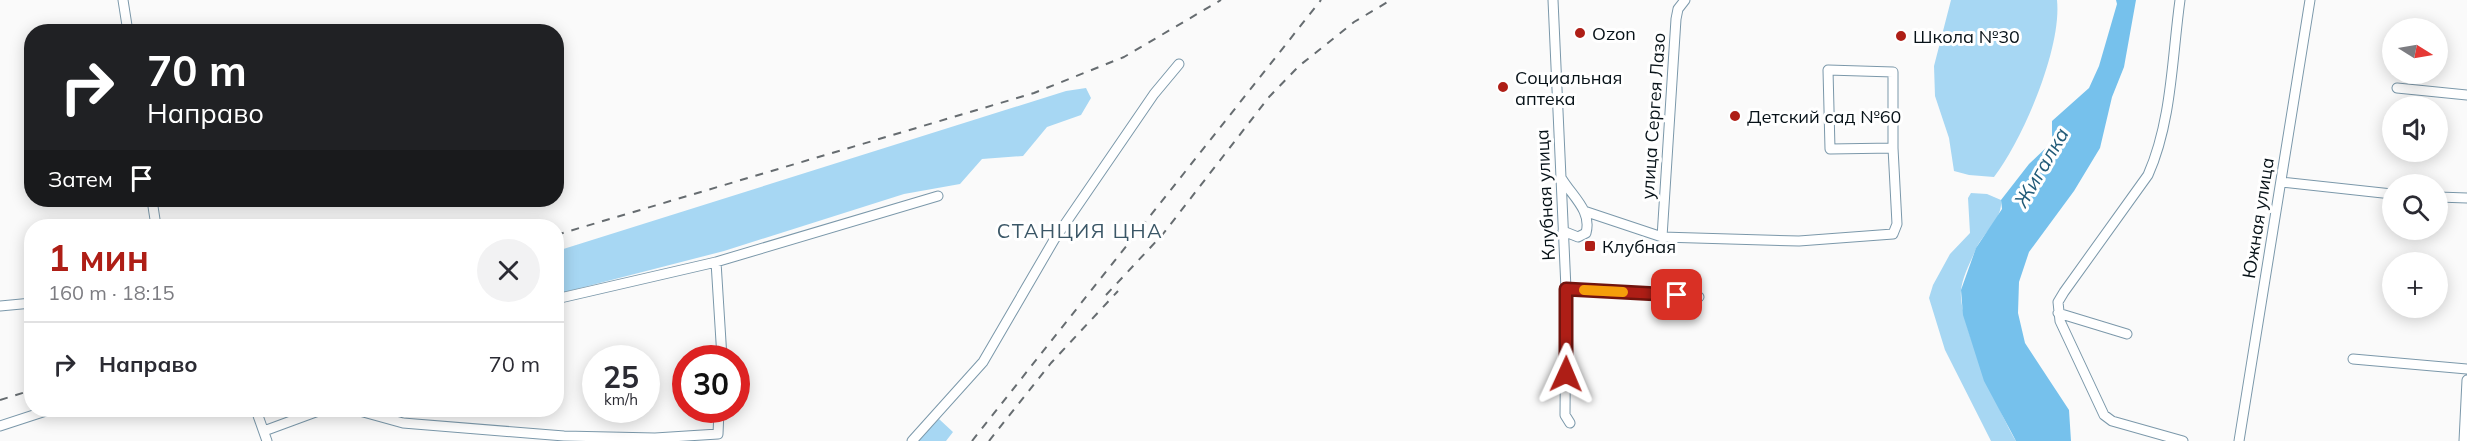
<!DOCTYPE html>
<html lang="ru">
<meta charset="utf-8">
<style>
:root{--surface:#fff;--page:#f2f2f3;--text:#2b2b33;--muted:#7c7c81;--line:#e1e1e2;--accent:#ae1e16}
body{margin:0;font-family:Mulish,sans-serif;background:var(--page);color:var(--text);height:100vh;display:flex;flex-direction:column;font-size:22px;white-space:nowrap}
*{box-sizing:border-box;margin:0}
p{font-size:20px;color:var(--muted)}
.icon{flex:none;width:33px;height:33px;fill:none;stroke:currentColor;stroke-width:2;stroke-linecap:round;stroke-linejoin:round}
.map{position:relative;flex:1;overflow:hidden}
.sheet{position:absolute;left:24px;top:219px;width:540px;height:198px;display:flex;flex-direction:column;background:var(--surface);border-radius:24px;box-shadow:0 3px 15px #0003}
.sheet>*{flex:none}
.banner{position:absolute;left:24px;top:24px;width:540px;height:183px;border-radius:24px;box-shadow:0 3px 15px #0003;background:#202124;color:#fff;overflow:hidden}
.needle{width:39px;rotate:101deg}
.fabs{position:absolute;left:2382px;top:18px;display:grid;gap:12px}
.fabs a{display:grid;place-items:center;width:66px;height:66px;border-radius:50%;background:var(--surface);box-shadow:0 3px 15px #0003;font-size:30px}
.speed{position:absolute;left:582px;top:345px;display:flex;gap:12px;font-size:30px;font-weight:700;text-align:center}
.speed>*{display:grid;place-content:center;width:78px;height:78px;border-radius:50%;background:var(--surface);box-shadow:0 3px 15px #0003;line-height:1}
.speed small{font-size:15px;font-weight:400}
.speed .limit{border:9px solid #d22;background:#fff;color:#111}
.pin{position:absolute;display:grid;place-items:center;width:51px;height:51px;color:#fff;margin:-26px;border-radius:12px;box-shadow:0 3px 9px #0006}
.me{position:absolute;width:66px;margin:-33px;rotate:1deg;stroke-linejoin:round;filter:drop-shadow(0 0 4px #0008)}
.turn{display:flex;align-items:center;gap:21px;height:126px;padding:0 24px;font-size:27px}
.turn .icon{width:78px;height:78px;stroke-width:2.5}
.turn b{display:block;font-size:42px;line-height:51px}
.then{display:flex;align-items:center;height:57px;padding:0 24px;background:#0003;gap:12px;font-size:22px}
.round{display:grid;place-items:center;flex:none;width:63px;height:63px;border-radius:32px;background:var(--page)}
.overview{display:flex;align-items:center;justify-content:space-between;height:102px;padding:0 24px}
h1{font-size:36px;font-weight:700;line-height:45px;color:var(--accent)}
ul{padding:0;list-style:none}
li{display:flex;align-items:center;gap:18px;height:84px;padding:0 24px;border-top:2px solid var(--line)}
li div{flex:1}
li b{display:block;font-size:22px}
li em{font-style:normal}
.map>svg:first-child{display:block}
.green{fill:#a7d7f3}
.water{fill:#76c1ec}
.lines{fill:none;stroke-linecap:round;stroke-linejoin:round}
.minor-casing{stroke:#7b98aa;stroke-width:11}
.minor{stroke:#fff;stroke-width:9}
.rail{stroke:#666c70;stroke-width:2;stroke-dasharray:8 8;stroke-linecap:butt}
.route-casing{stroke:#71140e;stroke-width:15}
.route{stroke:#ae1e16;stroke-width:10}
.slow{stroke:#f59e0b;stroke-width:10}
.poi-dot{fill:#ae1e16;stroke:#fff;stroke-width:2}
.labels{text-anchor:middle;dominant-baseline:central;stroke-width:6;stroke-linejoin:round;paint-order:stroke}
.poi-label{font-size:18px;fill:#071218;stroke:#fff;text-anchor:start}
.street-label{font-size:18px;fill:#071218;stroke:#fff}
.water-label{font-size:20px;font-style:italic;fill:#225b78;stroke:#fff}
.neighbourhood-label{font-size:20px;letter-spacing:1.5px;fill:#3b5767;stroke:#fff}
</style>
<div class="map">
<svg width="2467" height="441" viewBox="0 0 2467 441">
<rect width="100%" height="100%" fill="#fafafa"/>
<path class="green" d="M1951 0H2057C2062 48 2023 139 1994 177L1969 175 1954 171 1949 138 1935 96 1934 66Z
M1086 88 1091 98 1081 115 1047 127 1023 156 982 159 960 184 904 194 724 251 557 294V251L1066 91Z
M1971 193 1987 194 2001 200C2003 220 1982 233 1975 251 1970 263 1962 278 1961 291 1958 319 2000 414 2016 441H1991L1945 350 1929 298 1933 285 1950 254 1970 233 1968 198Z
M939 419 953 432 946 441H917Z"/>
<path class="water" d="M2116 0H2136L2124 67 2112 97 2100 148 2074 191 2029 252 2019 282 2018 313 2025 343 2069 410 2071 441H2016L1984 381 1963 315 1961 290 1976 248 2002 209 2001 200 2029 164 2052 142V121L2089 88 2099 66 2117 4Z"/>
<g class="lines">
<defs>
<path id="minor" d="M123 0 128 32
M1553 0 1566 289 1565 415 1570 423
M2180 0C2172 57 2172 121 2148 175L2064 292 2058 302 2060 321 2104 415 2112 421 2183 441
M2397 88 2467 95
M1562 179C1573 197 1592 211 1586 233L1578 237 1563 231
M2281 182 2392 194
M2438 197 2467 198
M152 200 156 226
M1584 211 1662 237 1799 241 1893 234 1897 224 1893 148V72L1828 70 1830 149 1893 148
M1662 237 1676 19 1678 9 1685 0
M716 262 938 196
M1566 289 1699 297
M556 299 716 262 722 358
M0 306 32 303
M2058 313 2127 334
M2353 359 2467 369
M256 410 267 441
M356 410 403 423 564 436 655 438 718 434 719 410
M0 426 49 410
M264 431 321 410
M912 441 983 362 1054 240 1154 94 1179 64
M2239 441 2310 0
M2464 441 2467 380"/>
</defs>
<use href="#minor" class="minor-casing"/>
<use href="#minor" class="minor"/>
<path class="rail" d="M556 235 1034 93 1124 57 1221 0
M1106 295 1163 234 1269 97 1299 66 1354 22 1391 0
M0 400 32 390
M972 441 1321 0
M989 441 1051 363 1118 291"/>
</g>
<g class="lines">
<defs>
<path id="route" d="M1566 374V289L1677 295"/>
</defs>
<use href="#route" class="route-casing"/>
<use href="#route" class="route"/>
<path class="slow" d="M1584 290 1623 292"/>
</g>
<g class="poi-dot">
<circle cx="1580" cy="33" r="6"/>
<circle cx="1901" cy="36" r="6"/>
<circle cx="1503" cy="87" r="6"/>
<circle cx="1735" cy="116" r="6"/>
<rect x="1584" y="240" width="12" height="12" rx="3"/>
</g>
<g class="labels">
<g class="poi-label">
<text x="1592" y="33">Ozon</text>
<text x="1913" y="36">Школа №30</text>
<text x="1515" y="77">Социальная<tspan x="1515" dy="21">аптека</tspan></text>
<text x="1747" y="116">Детский сад №60</text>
<text x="1602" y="246">Клубная</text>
</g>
<g class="street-label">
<text transform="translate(1653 116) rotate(-86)">улица Сергея Лазо</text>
<text transform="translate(1545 195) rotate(-93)">Клубная улица</text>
<text transform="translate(2258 218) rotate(-81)">Южная улица</text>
</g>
<g class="water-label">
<text transform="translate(2041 167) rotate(-60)">Жигалка</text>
</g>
<g class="neighbourhood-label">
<text x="1080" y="230">СТАНЦИЯ ЦНА</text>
</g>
</g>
</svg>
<div class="fabs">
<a><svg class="needle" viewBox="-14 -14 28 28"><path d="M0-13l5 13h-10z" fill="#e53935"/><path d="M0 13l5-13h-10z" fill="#7c7c81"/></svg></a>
<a><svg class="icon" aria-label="sound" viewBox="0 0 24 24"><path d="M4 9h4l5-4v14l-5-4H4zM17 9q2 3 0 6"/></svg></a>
<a><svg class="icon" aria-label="search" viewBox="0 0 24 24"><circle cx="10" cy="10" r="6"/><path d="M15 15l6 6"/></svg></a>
<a>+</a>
</div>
<div class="speed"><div>25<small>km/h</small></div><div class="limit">30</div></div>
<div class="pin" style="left:1677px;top:295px;background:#d93025"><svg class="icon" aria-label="arrive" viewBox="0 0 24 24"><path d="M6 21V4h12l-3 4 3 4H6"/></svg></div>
<svg class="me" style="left:1566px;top:374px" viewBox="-20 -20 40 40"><path d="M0-17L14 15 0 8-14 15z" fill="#ae1e16" stroke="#fff" stroke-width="4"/></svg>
<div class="banner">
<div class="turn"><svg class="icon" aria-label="right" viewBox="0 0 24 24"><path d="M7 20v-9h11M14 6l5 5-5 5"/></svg><div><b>70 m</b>Направо</div></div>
<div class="then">Затем<svg class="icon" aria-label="arrive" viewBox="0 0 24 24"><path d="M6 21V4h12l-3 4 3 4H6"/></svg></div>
</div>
<section class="sheet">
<div class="overview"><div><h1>1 мин</h1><p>160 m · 18:15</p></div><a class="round"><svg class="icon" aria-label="close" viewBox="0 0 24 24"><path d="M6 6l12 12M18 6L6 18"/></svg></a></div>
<ul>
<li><svg class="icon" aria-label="right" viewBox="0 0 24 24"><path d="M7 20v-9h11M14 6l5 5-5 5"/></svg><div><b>Направо</b></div><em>70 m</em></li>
</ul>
</section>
</div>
